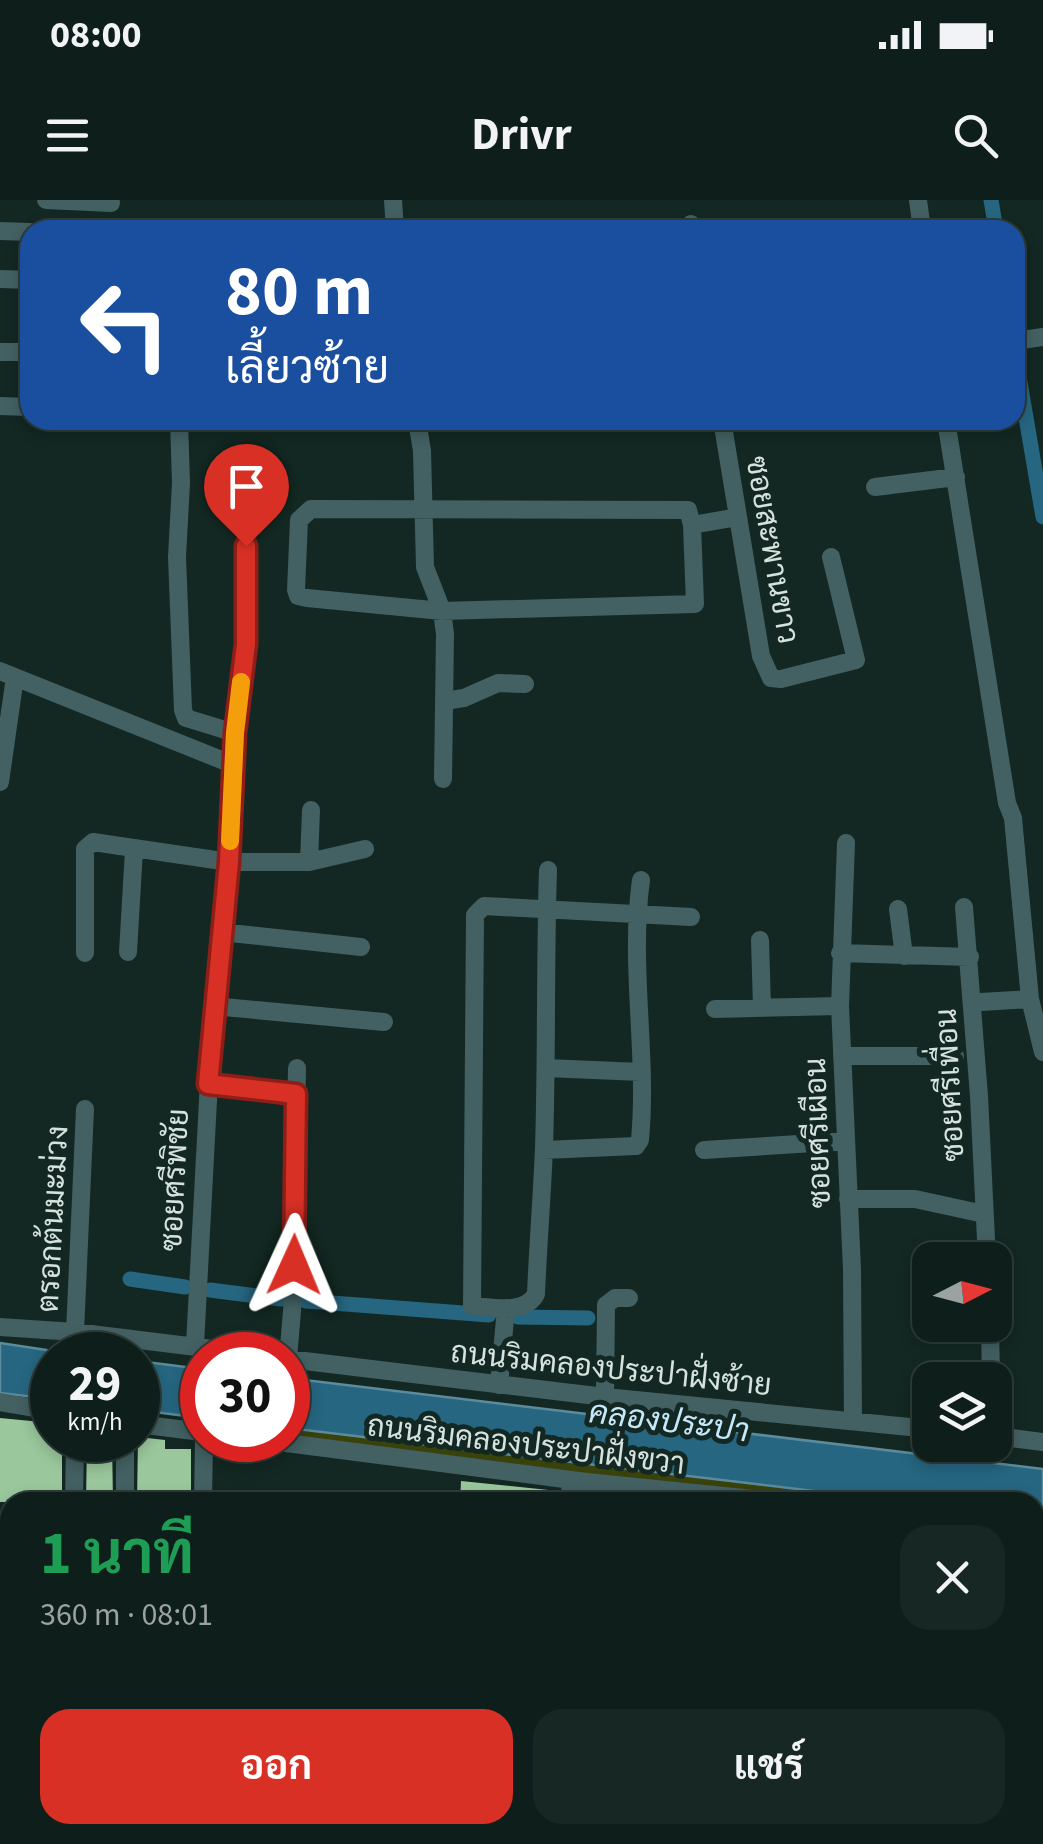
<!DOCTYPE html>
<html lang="th">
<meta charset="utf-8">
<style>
:root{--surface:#0e1e1a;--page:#172723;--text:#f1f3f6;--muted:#9ba2a2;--line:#2e3c39;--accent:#d93025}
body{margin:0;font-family:"Source Sans 3",Sarabun,sans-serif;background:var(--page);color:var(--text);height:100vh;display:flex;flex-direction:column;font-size:38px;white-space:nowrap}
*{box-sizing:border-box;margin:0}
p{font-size:32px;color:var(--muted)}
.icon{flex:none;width:55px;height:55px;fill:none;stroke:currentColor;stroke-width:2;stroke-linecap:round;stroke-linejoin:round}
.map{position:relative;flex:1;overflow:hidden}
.side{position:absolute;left:0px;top:1292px;width:1045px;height:352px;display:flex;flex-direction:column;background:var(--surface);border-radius:30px 30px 0 0;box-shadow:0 5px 15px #0003,0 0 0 2px var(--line)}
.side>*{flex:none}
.banner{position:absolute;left:20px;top:20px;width:1005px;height:210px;border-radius:30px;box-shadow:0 5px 15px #0003,0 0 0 2px var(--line);background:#1a4fa0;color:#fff;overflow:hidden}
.needle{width:65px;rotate:84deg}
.tools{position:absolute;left:912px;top:1042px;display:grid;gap:20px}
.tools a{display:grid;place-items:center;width:100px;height:100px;border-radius:20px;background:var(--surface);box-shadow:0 5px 15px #0003,0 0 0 2px var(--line);font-size:50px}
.speed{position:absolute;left:30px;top:1132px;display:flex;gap:20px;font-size:50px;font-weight:700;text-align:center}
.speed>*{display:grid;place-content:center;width:130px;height:130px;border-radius:50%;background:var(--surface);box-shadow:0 5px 15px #0003,0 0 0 2px var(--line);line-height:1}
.speed small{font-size:25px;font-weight:400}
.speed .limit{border:15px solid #d22;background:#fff;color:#111}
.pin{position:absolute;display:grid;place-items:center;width:85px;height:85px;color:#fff;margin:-102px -42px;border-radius:50% 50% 50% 0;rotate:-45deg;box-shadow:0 0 10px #0007}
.pin .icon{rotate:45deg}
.me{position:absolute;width:110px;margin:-55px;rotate:1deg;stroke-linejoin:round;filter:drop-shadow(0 0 8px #0008)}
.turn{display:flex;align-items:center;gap:35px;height:210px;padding:0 40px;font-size:45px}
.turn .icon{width:130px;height:130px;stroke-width:2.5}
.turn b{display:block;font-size:70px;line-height:85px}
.round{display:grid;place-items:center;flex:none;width:105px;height:105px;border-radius:30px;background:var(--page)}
.head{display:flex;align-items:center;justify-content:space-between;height:170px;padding:0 40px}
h1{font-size:60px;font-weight:700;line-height:75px;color:#1e9e55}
.action{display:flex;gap:20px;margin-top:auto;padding:20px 40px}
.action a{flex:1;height:115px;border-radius:30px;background:var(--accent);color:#fff;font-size:40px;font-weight:700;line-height:115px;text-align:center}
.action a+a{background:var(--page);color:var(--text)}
.status{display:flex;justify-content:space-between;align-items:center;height:70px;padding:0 50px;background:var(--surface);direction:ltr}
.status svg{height:28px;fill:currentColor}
header{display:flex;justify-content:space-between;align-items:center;height:130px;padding:0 40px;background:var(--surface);font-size:45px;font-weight:700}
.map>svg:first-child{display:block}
.green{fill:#39420a}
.water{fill:#266680;stroke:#5b8b9c;stroke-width:2.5}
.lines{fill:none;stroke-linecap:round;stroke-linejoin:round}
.canal{stroke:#266680;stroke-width:15}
.building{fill:#9ac79c}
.street{stroke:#436062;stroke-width:18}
.secondary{stroke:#528285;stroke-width:25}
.route-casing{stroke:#8d1f18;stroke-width:25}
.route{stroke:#d93025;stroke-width:18}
.slow{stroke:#f59e0b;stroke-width:18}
.labels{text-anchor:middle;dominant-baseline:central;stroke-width:10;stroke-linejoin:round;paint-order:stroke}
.street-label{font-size:30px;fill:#d6e2de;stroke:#132822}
.water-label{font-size:32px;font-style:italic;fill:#c6e8f9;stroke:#132822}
</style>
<div class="status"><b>08:00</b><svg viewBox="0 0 49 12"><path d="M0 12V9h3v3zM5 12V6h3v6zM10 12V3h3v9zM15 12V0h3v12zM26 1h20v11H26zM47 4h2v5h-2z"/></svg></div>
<header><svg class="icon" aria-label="menu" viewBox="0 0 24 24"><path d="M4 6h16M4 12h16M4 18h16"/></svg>Drivr<svg class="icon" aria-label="search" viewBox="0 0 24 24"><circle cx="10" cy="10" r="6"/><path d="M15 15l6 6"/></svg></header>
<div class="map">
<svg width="1043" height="1644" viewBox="0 0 1043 1644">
<rect width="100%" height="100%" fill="#132822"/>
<path class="green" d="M288 1228 905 1302H823L288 1237Z
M647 1635H748V1644H648Z"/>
<path class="water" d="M0 1143 73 1154 85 1155H52V1199L0 1193Z
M138 1161 202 1169V1218L138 1210Z
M288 1178 1043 1269V1319L1035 1318V1302H905L288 1228Z
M333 1635H449L476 1644H355Z"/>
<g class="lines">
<path class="canal" d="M991 0 996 30
M1015 153 1043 317
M130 1079 185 1087
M210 1090 281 1099
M306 1101 489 1115
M518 1117 588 1118"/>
</g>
<path class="building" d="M0 1218 52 1223V1240H62V1302H0Z
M138 1237 165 1240V1249H191V1302H137Z
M87 1240H112L113 1302H86Z
M461 1281 558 1291V1302H460Z"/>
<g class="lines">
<path class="street" d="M46 0 111 3
M393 0 395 30
M918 0 922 30
M691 24 692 30
M0 31 30 32
M0 79 30 80
M1015 141 1043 137
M0 152H30
M0 206 30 207
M179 220 181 283 177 357 183 510 186 518 235 533
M417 220 422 251 425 367 442 411 445 434 443 579
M722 220 761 456 771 478 781 479 856 460 831 357
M946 220 1007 603 1013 618 1030 799 1043 852
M875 287 956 277
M692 325 695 404 442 411 307 398 298 396 296 390 299 320 311 309 688 310 692 325 738 317
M0 471 234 565
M444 501 464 498 498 483 525 484
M0 582 15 477
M846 643 840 806 852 1069 853 1221
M309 662 311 610
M548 670C545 762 547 855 544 948 542 996 538 1045 536 1094 525 1115 492 1107 472 1106L475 715 484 706 691 717
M964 707 979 896 987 1060
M898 709 904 756
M221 732 361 747
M760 740 762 807
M128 752 134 650
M85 753V649L93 642 229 662H309L365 649
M840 753 970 757
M981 802 1030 799
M213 806 384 822
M715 809 840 806
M842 856H955
M297 868 293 1099 288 1159 605 1197 930 1229
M546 868 641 872
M208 884 296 894
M544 950 636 946 640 940C648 854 629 766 641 680
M704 950 846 941
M848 999H915L984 1014
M990 1125 991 1180
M0 1127 75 1132 261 1155
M75 1132 85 909
M195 1145 213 806 229 662 235 533 246 444V280
M499 1185 506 1108
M605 1197 606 1105 615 1098H629
M0 1202 52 1211
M138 1224 202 1232
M995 1236 1043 1242
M263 1240 587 1282 783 1302
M570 1280 571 1302
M74 1302 75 1240
M125 1302V1240
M203 1302 204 1240
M1035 1332 1043 1333
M0 1559 10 1532
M585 1635 587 1644
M782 1635 783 1644
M51 1644 54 1635
M113 1644 117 1635
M221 1644 226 1635
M367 1644 371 1635
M601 1644 603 1635"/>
<path class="secondary" d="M0 1520 10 1524
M286 1635 308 1644"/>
</g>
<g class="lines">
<defs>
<path id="route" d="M246 346V444L235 533 229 662 208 884 296 894 294 1065"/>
</defs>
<use href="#route" class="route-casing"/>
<use href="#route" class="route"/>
<path class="slow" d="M230 641 235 533 241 482"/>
</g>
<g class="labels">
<g class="street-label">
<text transform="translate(772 350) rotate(80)">ซอยสะพานขาว</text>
<text transform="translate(950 885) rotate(-93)">ซอยศรีเพื่อน</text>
<text transform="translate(818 933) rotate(-92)">ซอยศรีเผือน</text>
<text transform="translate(175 980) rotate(-87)">ซอยศรีพิชัย</text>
<text transform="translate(53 1019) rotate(-87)">ตรอกต้นมะม่วง</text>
<text transform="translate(611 1169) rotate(6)">ถนนริมคลองประปาฝั่งซ้าย</text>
<text transform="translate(526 1245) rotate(7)">ถนนริมคลองประปาฝั่งขวา</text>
</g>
<g class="water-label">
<text transform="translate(669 1222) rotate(7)">คลองประปา</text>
</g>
</g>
</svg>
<div class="tools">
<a><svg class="needle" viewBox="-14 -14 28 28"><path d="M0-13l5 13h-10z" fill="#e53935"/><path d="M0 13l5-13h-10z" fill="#9ba2a2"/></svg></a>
<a><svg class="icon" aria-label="layers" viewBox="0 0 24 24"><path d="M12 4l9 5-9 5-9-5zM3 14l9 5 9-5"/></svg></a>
</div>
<div class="speed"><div>29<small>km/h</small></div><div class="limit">30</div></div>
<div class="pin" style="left:246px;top:346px;background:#d93025"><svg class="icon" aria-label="arrive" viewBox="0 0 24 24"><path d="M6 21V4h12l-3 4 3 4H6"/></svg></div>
<svg class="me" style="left:294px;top:1065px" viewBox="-20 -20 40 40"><path d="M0-17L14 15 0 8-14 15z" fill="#d93025" stroke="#fff" stroke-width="4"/></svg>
<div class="banner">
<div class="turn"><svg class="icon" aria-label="left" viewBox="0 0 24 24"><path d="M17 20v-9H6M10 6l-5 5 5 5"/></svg><div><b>80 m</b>เลี้ยวซ้าย</div></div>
</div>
<section class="side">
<div class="head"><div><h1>1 นาที</h1><p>360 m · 08:01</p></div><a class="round"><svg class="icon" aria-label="close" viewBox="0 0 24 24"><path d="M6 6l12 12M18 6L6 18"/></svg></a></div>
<div class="action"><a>ออก</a><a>แชร์</a></div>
</section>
</div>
